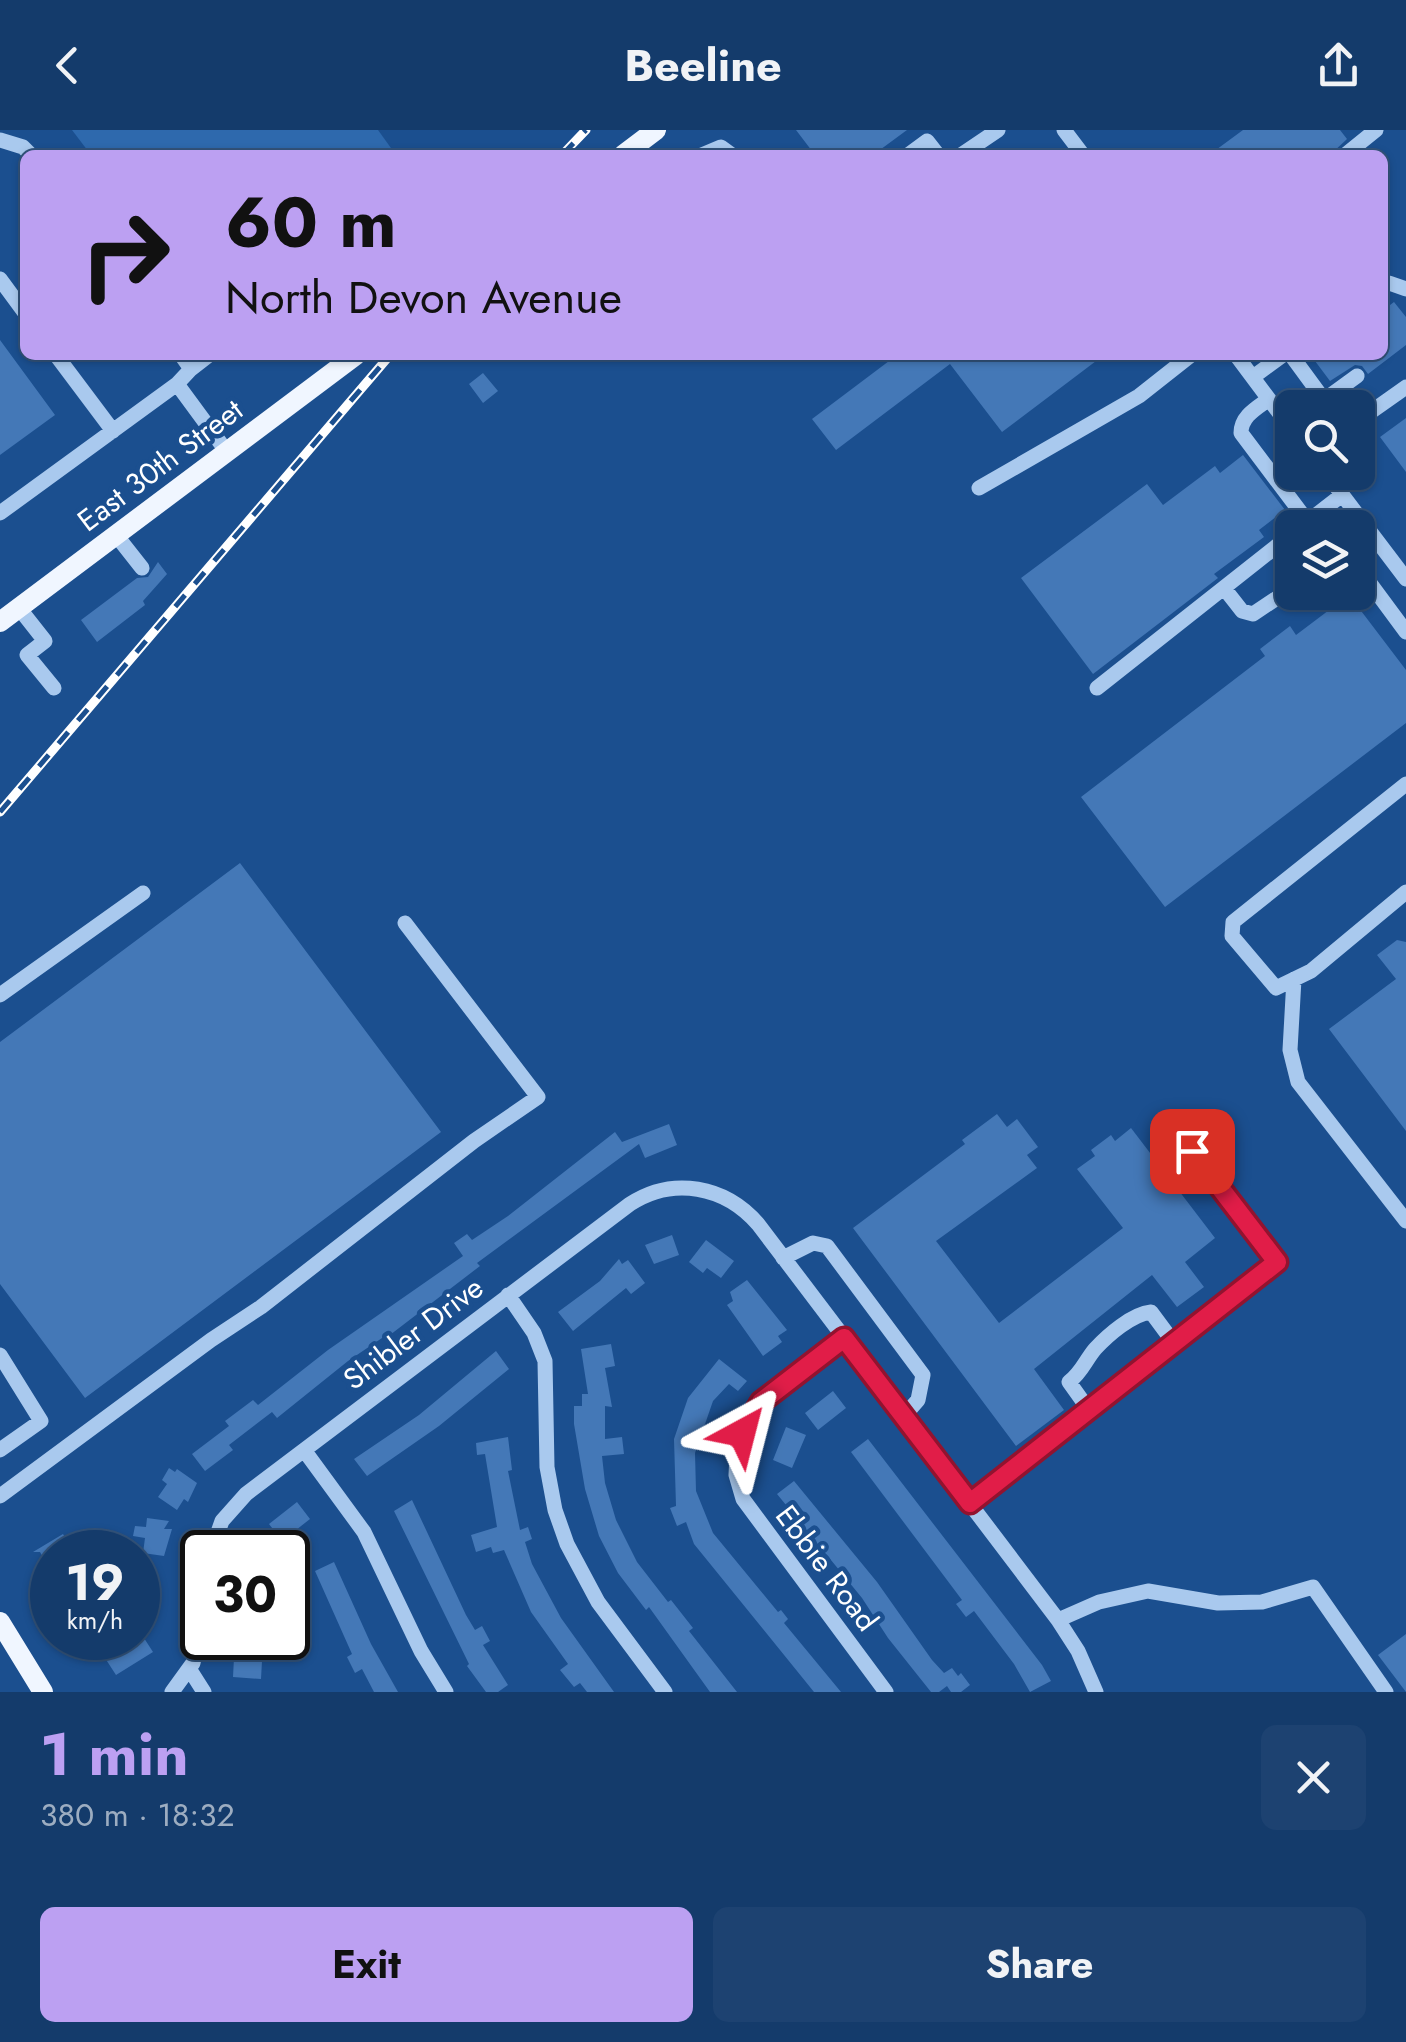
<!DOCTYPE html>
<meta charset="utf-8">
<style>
:root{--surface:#143b6b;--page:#1d4271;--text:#f1f3f6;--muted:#9dadc1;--line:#33557e;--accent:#bca0f2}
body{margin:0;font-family:Jost,sans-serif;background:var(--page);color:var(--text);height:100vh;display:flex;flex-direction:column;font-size:38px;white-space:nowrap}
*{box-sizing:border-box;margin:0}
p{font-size:32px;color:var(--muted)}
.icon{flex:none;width:55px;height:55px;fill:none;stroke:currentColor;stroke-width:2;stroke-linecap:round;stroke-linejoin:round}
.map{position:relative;height:1562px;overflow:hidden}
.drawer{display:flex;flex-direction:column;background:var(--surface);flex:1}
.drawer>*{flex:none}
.guide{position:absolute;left:20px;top:20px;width:1368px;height:210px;border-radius:15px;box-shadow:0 2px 8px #0004,0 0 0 2px var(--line);background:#bca0f2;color:#111;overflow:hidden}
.buttons{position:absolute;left:1275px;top:260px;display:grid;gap:20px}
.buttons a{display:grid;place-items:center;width:100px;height:100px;border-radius:15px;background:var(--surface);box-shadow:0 2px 8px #0004,0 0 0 2px var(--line);font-size:50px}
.speed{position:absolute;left:30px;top:1400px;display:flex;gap:20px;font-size:50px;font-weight:700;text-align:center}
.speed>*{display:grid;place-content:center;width:130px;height:130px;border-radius:50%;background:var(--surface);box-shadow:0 2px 8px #0004,0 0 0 2px var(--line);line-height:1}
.speed small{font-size:25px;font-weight:400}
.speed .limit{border:5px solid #111;border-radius:15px;background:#fff;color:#111}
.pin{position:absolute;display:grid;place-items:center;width:85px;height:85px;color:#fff;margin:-42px;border-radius:20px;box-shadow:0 5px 15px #0006}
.me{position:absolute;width:110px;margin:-55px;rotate:38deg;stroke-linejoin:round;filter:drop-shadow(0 0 8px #0008)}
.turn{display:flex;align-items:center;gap:35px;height:210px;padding:0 40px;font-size:45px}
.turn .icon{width:130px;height:130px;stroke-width:2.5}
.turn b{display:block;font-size:70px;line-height:85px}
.round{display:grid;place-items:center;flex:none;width:105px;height:105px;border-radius:15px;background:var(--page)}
.overview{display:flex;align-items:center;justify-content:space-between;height:170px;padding:0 40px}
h1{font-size:60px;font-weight:700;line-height:75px;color:var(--accent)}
.primary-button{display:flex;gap:20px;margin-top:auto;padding:20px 40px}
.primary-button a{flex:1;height:115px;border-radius:15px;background:var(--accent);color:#111;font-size:40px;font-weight:700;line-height:115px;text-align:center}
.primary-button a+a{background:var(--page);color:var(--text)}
header{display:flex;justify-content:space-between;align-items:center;height:130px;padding:0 40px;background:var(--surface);font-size:45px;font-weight:700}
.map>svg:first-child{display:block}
.green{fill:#2e69ad}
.building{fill:#4478b7}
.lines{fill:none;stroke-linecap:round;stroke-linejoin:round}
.minor{stroke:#a9c9ee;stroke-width:15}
.major{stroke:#f0f6ff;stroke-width:20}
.rail-casing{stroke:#fff;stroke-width:9}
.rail{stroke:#1b4f8f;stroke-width:5;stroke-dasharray:15;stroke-linecap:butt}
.route-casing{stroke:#92132f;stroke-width:25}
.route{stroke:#e11d48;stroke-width:18}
.labels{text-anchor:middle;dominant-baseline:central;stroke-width:9;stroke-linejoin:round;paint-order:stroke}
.street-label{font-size:30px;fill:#fff;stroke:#1b4f8f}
</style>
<header><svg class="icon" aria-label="back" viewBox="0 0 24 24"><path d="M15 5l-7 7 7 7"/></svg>Beeline<svg class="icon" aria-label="share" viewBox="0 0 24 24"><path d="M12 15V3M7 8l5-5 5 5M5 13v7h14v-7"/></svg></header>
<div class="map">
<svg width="1406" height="1562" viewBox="0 0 1406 1562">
<rect width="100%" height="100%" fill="#1b4f8f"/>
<path class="green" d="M72 0H378L396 25H91Z"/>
<path class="building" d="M796 0H907L873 25H815Z
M1243 0H1340L1347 9 1330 25H1209Z
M1394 172 1406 187V215L1368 244 1362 236 1355 235 1330 251 1315 231 1323 225H1382V181Z
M0 210 55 285 0 325Z
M897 225H1104L1002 302 950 234 836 320 812 289Z
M483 243 498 261 483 273 469 254Z
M1406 288V342L1380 307Z
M1243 325 1285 380 1259 400 1264 407 1214 444 1218 448 1093 544 1021 448 1147 354 1163 375 1215 336 1220 343Z
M158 432 167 444 143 471 145 475 97 512 81 490 137 448 148 447Z
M1349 465 1406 540V593L1165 777 1081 667 1265 526 1260 519 1290 496 1296 505Z
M240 733 441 1002 85 1268 0 1154V912Z
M1397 810 1406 812V1001L1329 899 1396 849 1377 825Z
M997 984 1007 997 1017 989 1038 1017 1027 1025 1037 1038 936 1111 999 1193 1123 1098 1077 1039 1095 1026 1091 1020 1111 1005 1115 1011 1131 998 1215 1108 1185 1132 1204 1157 1177 1177 1152 1145 1034 1239 1064 1280 1016 1316 853 1098 965 1014 962 1010Z
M669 994 677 1015 645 1028 639 1014 477 1133 480 1136 386 1208 385 1206 348 1231 277 1288 272 1282 229 1315 233 1320 205 1341 192 1324 229 1296 225 1291 253 1270 258 1275 328 1220 463 1126 454 1113 467 1104 472 1110 508 1086 615 1002 622 1012Z
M672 1105 679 1125 654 1134 645 1115Z
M706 1110 734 1131 721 1148 707 1138 703 1143 689 1132Z
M619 1129 622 1134 628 1130 645 1153 631 1164 626 1158 573 1201 558 1182 600 1151Z
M747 1150 787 1200 778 1206 782 1212 763 1226 727 1175 733 1171 730 1162Z
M611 1214 615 1236 605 1238 612 1277 605 1276V1309L622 1307 624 1324 602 1326 605 1353 616 1390 637 1432 668 1472 671 1470 693 1498 689 1501 737 1562H710L649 1477 646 1480 618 1443 599 1406 585 1359 574 1294V1276H582V1264H588L581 1219Z
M496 1221 509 1239 439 1296 367 1346 354 1329 419 1285Z
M719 1229 747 1251 738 1261 729 1254 713 1271 695 1323 696 1361 713 1403 778 1482 781 1480 788 1489 784 1493 841 1562H814L694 1414 686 1392 677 1396 670 1378 676 1376 674 1309 688 1268Z
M833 1261 846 1278 818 1300 805 1283Z
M786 1297 806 1305 792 1338 773 1330Z
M508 1307 512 1340 508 1341 520 1400 528 1397 532 1409 525 1412 532 1434 561 1488 614 1562H587L580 1553 574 1557 560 1540 568 1534 531 1482 504 1420 493 1423 491 1417 476 1422 471 1405 497 1397 485 1324 477 1325 476 1313Z
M868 1309 1042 1535 1051 1551 1030 1562 1014 1534 974 1481 966 1487 956 1474 962 1470 851 1322Z
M169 1338 175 1342 177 1339 197 1353 188 1372 184 1369 177 1380 158 1367 167 1354 162 1350Z
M794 1351 877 1452 932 1530 944 1543 952 1538 958 1546 961 1543 970 1555 961 1562H951L947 1556 939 1562H931L888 1508 862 1468 777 1364Z
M412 1370 466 1485 475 1500 482 1496 490 1511 483 1515 508 1555 498 1562H486L467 1536 469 1534 394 1381Z
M297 1372 310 1389 282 1411 269 1394Z
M147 1388 169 1391 164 1399H172L164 1426 143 1423 145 1408 133 1406 135 1396 146 1397Z
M63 1404 74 1422H52V1443L40 1422H33Z
M334 1432 371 1514 398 1562H374L362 1539 355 1543 347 1527 352 1524 315 1441Z
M1406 1504V1562L1378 1525Z
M92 1508H144L153 1522 116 1545Z
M235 1508H255L254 1512 263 1513 261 1549 233 1547Z"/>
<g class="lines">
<path class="minor" d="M1064 0 1083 25
M0 10 23 17 31 25
M702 25 721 17 732 25
M908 25 927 11 938 25
M961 25 998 0
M1345 25 1376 0
M0 149 25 183
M1382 155 1389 153 1406 159
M56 225 113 301
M181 225 191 239 177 254 227 322
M1236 225 1292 300
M1291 225 1324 270 1313 278
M191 239 209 225
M1253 247 1283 225
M1269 269C1257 278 1241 286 1241 303L1308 392
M1324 270 1357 246
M1358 291 1406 257
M1325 342 1406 449
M979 358 1139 266 1191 225
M0 383 177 254
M1302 396 1342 365
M116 405 142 438
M1358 437 1406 502
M1224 458 1242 481 1253 484 1292 458
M19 478 45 511 27 525 54 558
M1097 558 1292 404
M1406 654 1233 792 1232 806 1276 858 1311 841 1406 762
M1294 849 1290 920 1298 952 1406 1091
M0 865 143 763
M783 1128 813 1113 827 1116 923 1245 918 1270 904 1286
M508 1165 534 1203 545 1231 547 1337 555 1380 567 1414 598 1472 665 1562
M844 1208 761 1272 742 1303 737 1324 736 1345 743 1369 886 1562
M0 1225 41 1291 0 1320
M1089 1280 1069 1252C1082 1242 1085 1231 1095 1219 1108 1205 1132 1184 1151 1182L1174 1213
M304 1320 364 1402 421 1521 446 1562
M0 1366 211 1210 261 1177 474 1011 538 967 405 793
M970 1373 1277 1132 1171 994
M211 1422 222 1391 246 1364 630 1074C673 1046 725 1056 758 1094L1058 1490 1078 1521 1096 1562
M1058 1490 1099 1472 1148 1461 1218 1473 1262 1472 1313 1457 1386 1562
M190 1540 204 1562
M172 1562 193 1533 202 1492"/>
<path class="major" d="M623 25 656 0
M0 492 356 225
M0 1492 43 1562"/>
<defs>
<path id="rail" d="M563 24 586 0
M0 682 390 225"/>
</defs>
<use href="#rail" class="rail-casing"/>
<use href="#rail" class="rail"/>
</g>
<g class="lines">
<defs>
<path id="route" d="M742 1303 761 1272 844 1208 970 1373 1277 1132 1192 1021"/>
</defs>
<use href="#route" class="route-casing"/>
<use href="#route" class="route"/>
</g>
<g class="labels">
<g class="street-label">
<text transform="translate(160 335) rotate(-37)">East 30th Street</text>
<text transform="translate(413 1203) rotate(-37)">Shibler Drive</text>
<text transform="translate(827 1438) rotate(53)">Ebbie Road</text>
</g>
</g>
</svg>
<div class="buttons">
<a><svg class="icon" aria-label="search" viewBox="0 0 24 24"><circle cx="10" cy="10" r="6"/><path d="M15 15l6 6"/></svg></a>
<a><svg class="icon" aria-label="layers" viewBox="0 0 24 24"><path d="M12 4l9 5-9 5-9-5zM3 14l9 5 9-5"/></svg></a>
</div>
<div class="speed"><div>19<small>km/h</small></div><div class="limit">30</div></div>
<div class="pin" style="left:1192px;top:1021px;background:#d93025"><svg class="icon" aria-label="arrive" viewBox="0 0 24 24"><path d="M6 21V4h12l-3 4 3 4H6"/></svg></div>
<svg class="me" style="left:742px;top:1303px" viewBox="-20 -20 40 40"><path d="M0-17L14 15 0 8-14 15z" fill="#e11d48" stroke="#fff" stroke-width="4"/></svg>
<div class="guide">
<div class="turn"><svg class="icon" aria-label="right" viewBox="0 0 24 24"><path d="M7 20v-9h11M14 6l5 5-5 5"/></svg><div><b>60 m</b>North Devon Avenue</div></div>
</div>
</div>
<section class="drawer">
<div class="overview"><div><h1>1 min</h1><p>380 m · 18:32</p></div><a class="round"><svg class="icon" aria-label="close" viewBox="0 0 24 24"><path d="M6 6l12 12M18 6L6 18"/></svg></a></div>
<div class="primary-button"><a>Exit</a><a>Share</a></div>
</section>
